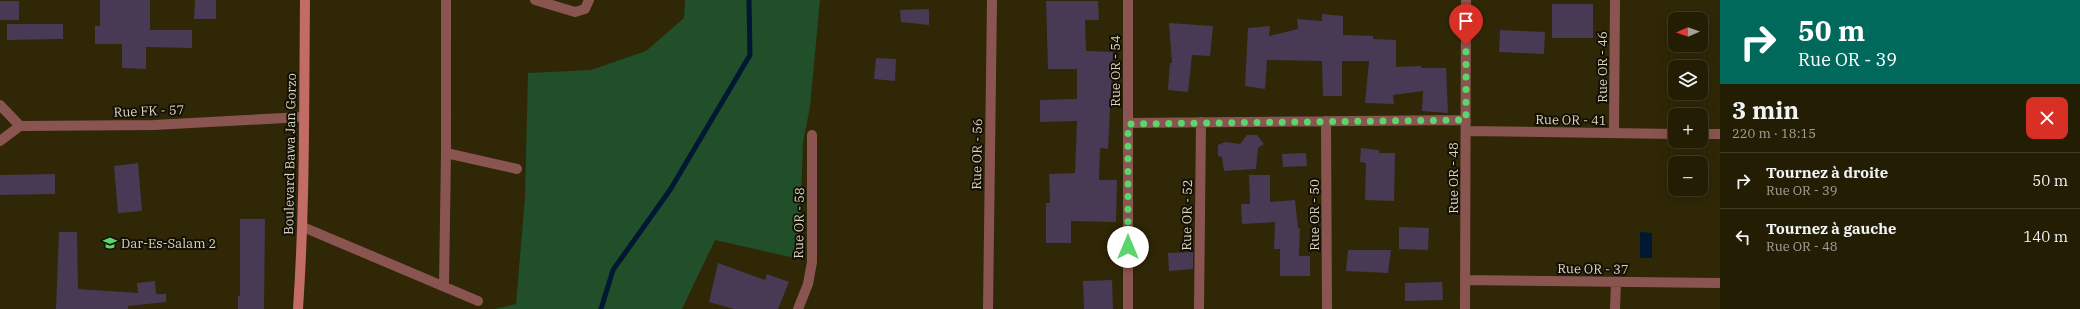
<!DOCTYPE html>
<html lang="fr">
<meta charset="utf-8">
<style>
:root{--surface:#231d04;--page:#2b260e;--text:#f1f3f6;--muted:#a3a29a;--line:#403b26}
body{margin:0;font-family:"IBM Plex Serif",serif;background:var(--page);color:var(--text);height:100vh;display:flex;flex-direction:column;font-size:15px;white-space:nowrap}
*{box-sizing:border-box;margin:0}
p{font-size:13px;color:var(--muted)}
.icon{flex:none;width:22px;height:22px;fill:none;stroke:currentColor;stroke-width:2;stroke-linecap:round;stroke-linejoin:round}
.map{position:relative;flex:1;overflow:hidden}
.side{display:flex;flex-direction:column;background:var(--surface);width:360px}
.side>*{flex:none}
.hud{background:#00695c;color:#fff;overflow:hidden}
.needle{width:26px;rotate:268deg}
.controls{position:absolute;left:1668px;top:12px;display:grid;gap:8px}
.controls a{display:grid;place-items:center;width:40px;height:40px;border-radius:8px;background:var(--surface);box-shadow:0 4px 16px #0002,0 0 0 1px var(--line);font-size:20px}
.pin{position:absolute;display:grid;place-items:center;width:34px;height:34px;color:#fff;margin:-41px -17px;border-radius:50% 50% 50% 0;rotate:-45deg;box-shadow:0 0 4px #0007}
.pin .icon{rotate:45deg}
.me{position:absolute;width:44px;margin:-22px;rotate:0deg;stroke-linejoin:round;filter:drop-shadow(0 0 3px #0008)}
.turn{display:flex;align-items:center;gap:14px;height:84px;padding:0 12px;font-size:18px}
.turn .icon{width:52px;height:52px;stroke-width:2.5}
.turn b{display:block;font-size:28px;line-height:34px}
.round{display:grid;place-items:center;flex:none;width:42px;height:42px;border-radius:8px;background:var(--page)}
.summary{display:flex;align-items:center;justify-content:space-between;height:68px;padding:0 12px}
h1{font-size:24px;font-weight:800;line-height:30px}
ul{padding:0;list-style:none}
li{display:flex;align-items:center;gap:12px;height:56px;padding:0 12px;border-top:1px solid var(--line)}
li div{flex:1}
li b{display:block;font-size:15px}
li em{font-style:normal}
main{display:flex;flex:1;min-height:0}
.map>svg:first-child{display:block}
.green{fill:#204f2a}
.water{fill:#001832}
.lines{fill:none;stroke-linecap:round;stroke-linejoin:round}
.stream{stroke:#001832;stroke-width:5}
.building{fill:#483a55}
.street{stroke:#8a5550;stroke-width:10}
.secondary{stroke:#c16c66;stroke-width:10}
.route{stroke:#5cd56d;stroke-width:7;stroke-dasharray:0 12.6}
.labels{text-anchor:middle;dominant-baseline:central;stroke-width:4;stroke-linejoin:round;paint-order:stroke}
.street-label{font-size:13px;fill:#dbd6c4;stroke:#141004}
.poi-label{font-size:13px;fill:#dbd6c4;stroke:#141004;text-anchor:start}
</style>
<main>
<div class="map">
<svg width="1720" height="309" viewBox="0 0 1720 309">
<rect width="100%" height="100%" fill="#2f2706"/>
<path class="green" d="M685 0H820L810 107 803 142 799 259 715 240 682 309H495L516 304 525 198 528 73 591 70 646 51 684 18Z"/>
<path class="water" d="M1640 232 1652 233V258H1640Z"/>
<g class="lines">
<path class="stream" d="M601 309 613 270 670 190 750 55 749 0"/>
</g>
<path class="building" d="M100 0H150V30H192V48L146 47V69L122 68V44H95V26H100Z
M195 0H216V19H194Z
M0 1H19V20H0Z
M1046 1H1098L1099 20H1085L1086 51 1113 52 1108 149 1100 148 1099 180H1117L1116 222 1071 221V243H1046V203H1050L1049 174 1075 173 1077 121 1040 122V100L1077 99V69H1048Z
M1552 4H1593V38H1552Z
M929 9V25L901 22 900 10Z
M1322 14 1343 16V35L1373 36V39L1396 40V67L1421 66V68H1446L1448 113 1422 111 1423 91 1393 95 1394 104 1365 103 1369 61H1342V96H1323L1322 61 1267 60 1265 89 1245 86 1248 28 1270 26 1269 36 1298 29 1297 19 1322 21Z
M1169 23 1213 26 1210 56 1192 55 1188 92 1168 90 1170 63H1172Z
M7 24H63V39L7 40Z
M1500 30 1545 32 1544 54 1499 52Z
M876 58 896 59 895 81 874 79Z
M1247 135H1257L1264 144 1258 148 1256 169 1224 171 1222 157 1218 156V145L1225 142 1240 144Z
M1361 148 1379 150V153H1395L1394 201 1365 200 1366 163 1360 162Z
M1306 153 1307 166 1283 167 1282 154Z
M138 163 142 211 118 213 114 166Z
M55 174V194L0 195V175Z
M1249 175H1270V202L1295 200 1298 228H1300L1299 256H1310V276H1280V249H1274L1275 222 1242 224 1241 204H1250Z
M240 219H265L264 309H238V296H240Z
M1399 227 1429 228 1428 250 1399 249Z
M59 232H77L78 289 138 293 137 283 155 281 156 294H166V302L128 306V309H56Z
M1348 250H1391L1388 273 1346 271Z
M1193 252V269L1169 271 1168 253Z
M718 263 765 280 767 274 789 282 778 309H734L709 302Z
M1112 280 1113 309H1084L1083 281Z
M1442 282 1443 300 1405 301V283Z"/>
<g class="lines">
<path class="street" d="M535 0 575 12 585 9 589 0
M1128 0V309
M0 105 20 126
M1326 121 1327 309
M1128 123 1466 120
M1466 131 1675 134
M1614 133 1615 0
M1701 134H1720
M0 141 20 126 154 125 303 117
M446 153 517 169
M303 227 478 301
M1465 280 1720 283
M444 286 446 153V0
M798 309 808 284 812 262V135
M988 309 992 0
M1199 309 1201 122
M1465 309 1466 0
M1615 309 1616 282"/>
<path class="secondary" d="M298 309C305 206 304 103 305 0"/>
</g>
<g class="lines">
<path class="route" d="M1128 247V124L1466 120V45"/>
</g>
<defs>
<symbol id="school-bare" viewBox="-9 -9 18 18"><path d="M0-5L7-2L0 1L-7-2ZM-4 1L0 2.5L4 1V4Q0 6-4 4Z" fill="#5cd56d" stroke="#141004" stroke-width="2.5" paint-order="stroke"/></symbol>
</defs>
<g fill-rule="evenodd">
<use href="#school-bare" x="100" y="233" width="20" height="20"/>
</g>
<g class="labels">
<g class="street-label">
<text transform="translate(1602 67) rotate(-90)">Rue OR - 46</text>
<text transform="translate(1115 71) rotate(-90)">Rue OR - 54</text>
<text transform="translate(149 111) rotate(-2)">Rue FK - 57</text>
<text transform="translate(1571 120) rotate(1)">Rue OR - 41</text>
<text transform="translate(290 154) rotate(-89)">Boulevard Bawa Jan Gorzo</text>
<text transform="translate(977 154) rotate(-89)">Rue OR - 56</text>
<text transform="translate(1453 178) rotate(-90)">Rue OR - 48</text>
<text transform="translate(1187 215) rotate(-89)">Rue OR - 52</text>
<text transform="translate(1314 215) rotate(-90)">Rue OR - 50</text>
<text transform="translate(799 223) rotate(-89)">Rue OR - 58</text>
<text transform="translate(1593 269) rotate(1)">Rue OR - 37</text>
</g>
<g class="poi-label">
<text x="121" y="243">Dar-Es-Salam 2</text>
</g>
</g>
</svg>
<div class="controls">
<a><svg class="needle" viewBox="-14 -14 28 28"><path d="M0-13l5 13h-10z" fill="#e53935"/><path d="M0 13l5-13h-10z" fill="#a3a29a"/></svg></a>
<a><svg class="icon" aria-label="layers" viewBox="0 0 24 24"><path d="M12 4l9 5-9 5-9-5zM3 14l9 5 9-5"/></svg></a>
<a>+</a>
<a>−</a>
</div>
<div class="pin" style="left:1466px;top:45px;background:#d93025"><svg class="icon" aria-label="arrive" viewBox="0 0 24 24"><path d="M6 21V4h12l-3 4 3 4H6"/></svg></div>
<svg class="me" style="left:1128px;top:247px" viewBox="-20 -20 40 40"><circle r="19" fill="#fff"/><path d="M0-13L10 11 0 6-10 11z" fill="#5cd56d"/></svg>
</div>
<section class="side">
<div class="hud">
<div class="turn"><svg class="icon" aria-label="right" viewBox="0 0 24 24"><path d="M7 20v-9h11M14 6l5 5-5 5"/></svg><div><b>50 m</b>Rue OR - 39</div></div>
</div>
<div class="summary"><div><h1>3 min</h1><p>220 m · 18:15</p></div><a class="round" style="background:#d93025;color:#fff"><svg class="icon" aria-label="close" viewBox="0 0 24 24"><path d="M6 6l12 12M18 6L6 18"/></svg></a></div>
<ul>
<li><svg class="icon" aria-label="right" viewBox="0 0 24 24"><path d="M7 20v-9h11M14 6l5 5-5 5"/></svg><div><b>Tournez à droite</b><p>Rue OR - 39</p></div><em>50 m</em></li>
<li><svg class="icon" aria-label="left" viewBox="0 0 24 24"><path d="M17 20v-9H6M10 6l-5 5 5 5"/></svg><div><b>Tournez à gauche</b><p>Rue OR - 48</p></div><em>140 m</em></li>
</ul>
</section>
</main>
